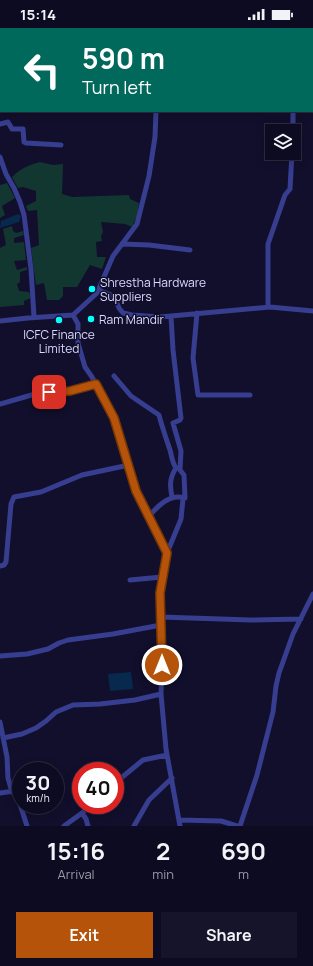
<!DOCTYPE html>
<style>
:root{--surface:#0d0b21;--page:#16142a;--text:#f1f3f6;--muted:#9a9ba5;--line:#2d2b3f;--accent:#b45309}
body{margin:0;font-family:Manrope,sans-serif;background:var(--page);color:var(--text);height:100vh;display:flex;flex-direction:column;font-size:15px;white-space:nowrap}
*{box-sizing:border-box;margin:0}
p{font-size:13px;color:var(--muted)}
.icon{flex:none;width:22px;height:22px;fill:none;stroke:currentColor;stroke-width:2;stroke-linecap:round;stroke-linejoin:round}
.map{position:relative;height:798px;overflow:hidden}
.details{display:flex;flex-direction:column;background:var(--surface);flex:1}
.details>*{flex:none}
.hud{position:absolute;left:0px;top:0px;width:313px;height:84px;box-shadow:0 2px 10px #0003,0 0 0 1px var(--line);background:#00695c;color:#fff;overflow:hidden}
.buttons{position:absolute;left:265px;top:96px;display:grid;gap:8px}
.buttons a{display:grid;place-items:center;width:36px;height:36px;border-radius:0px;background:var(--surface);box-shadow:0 2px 10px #0003,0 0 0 1px var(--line);font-size:20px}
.speed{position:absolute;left:12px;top:734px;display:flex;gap:8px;font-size:20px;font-weight:700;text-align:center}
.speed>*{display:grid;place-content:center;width:52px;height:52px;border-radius:50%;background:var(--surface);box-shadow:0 2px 10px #0003,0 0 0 1px var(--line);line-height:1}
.speed small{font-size:10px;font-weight:400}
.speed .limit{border:6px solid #d22;background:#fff;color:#111}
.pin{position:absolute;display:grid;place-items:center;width:34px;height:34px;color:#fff;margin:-17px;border-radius:8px;box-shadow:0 2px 6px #0006}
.me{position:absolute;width:44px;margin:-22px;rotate:0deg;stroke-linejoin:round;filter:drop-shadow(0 0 3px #0008)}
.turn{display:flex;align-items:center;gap:14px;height:84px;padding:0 16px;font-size:18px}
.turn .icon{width:52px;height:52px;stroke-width:2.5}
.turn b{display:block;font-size:28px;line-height:34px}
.eta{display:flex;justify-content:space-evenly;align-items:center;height:68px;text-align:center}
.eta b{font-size:24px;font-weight:700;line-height:28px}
.cta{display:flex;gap:8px;margin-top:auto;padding:8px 16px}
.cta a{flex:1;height:46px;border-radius:0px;background:var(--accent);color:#fff;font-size:16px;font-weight:700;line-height:46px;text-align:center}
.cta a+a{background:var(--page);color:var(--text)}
.status{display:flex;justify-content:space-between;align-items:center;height:28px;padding:0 20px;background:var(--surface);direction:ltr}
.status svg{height:11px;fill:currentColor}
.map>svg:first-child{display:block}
.green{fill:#123731}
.water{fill:#07294e}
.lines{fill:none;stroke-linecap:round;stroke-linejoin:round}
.minor{stroke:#373d8f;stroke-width:5}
.route-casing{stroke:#753606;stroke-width:10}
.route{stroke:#b45309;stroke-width:7}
.poi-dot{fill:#06fffc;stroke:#110f2c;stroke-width:1.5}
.labels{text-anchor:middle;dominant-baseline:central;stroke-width:3;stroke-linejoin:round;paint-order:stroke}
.poi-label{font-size:12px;fill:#dbdaff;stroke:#110f2c;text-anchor:start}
</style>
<div class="status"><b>15:14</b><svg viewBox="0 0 49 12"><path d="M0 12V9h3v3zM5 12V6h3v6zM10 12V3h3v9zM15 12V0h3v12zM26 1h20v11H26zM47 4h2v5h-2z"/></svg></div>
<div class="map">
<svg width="313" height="798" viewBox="0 0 313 798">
<rect width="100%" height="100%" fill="#110f2c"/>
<path class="green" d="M40 134 53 137 63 136 62 166 72 169 129 167 130 171 139 175 137 188 132 199 125 196 101 194 103 204 101 208 102 213 96 214 97 229H106L102 241 90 237 77 259H63V268L59 272H47L44 255 36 257 31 220 39 217 37 182 28 183 26 178 36 173V163L23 159 18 160 12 149C20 141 28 137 40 134Z
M7 155 15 170 2 178 5 187 0 190V157Z
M12 198 13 203 16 205 23 203 24 207 14 210V215L24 214 26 232 14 233 17 242 27 239V242L20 244V254L17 256 19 263 29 264 31 270 24 273V277L0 279V220L6 217 3 201Z"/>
<path class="water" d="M18 186 21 188 19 194 0 200 1 193Z
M131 644 133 661 110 663 108 646Z"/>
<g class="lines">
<path class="minor" d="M157 0V1
M293 1V0
M0 96 8 94 12 101H23L24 114 26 115 61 117
M293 103V83
M0 129 6 146 14 160 20 174 24 187 31 241 34 289
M122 216 149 217 190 222
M98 262 111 267 116 273 119 280 123 285 132 287 160 289 270 279 313 283
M268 279V216L285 167 290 161 292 125
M197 285 193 330 198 367H250
M73 287 78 296V315L85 339 92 349 114 390 136 463 167 525 160 565 163 622 161 666 166 721 180 798
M73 287 97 265 113 228 137 196 149 148 155 109 156 83
M0 293 28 290 73 287
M114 348 131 368 159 387C162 399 166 410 170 422 172 429 172 434 176 440 169 451 170 458 172 469
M0 376 42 364 70 363 96 356
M149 488C158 478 170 465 185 470
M167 525 181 491 183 471 185 470 184 447 180 442 181 423 173 395 180 392 181 390 173 322 171 288
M0 538 4 537 6 534 11 476 14 469 41 464 82 447 129 437
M130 552 162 549
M161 589 250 592 301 591
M0 628 27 626 48 621 59 615 68 612 113 606 161 597
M0 694 7 729 8 750 12 764
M3 710 22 706 36 700 46 693 56 684 73 677 100 676 135 672 161 666
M115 755 143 732 167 727
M0 765 14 763 16 764 27 798
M82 785 86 791 88 798
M179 792 221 793 237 798
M64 798 82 785 91 777
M134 798 149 772 172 750
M240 798 257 747 273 684 276 658 279 645 293 606 313 566"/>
</g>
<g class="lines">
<defs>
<path id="route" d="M49 364 70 363 96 356 114 390 136 463 167 525 160 565 162 637"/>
</defs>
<use href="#route" class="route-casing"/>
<use href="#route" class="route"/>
</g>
<g class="poi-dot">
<circle cx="92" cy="261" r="4"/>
<circle cx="91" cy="291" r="4"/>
<circle cx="59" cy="292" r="4"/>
</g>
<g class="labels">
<g class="poi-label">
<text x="100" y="254">Shrestha Hardware<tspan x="100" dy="14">Suppliers</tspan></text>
<text x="99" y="291">Ram Mandir</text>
<text x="59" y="306" text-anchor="middle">ICFC Finance<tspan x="59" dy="14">Limited</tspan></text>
</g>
</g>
</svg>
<div class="buttons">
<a><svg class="icon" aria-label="layers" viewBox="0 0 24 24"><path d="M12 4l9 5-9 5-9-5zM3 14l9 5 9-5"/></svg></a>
</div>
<div class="speed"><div>30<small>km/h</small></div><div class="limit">40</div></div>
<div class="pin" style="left:49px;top:364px;background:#d93025"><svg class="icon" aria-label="arrive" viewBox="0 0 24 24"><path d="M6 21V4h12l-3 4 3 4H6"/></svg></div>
<svg class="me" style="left:162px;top:637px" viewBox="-20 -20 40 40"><circle r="17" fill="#b45309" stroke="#fff" stroke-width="3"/><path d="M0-11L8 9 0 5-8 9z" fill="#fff"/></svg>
<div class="hud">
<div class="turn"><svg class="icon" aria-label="left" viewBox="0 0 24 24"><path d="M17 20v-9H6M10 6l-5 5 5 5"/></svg><div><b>590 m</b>Turn left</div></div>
</div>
</div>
<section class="details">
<div class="eta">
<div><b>15:16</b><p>Arrival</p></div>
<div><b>2</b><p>min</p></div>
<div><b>690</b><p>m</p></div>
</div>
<div class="cta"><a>Exit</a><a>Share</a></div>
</section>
